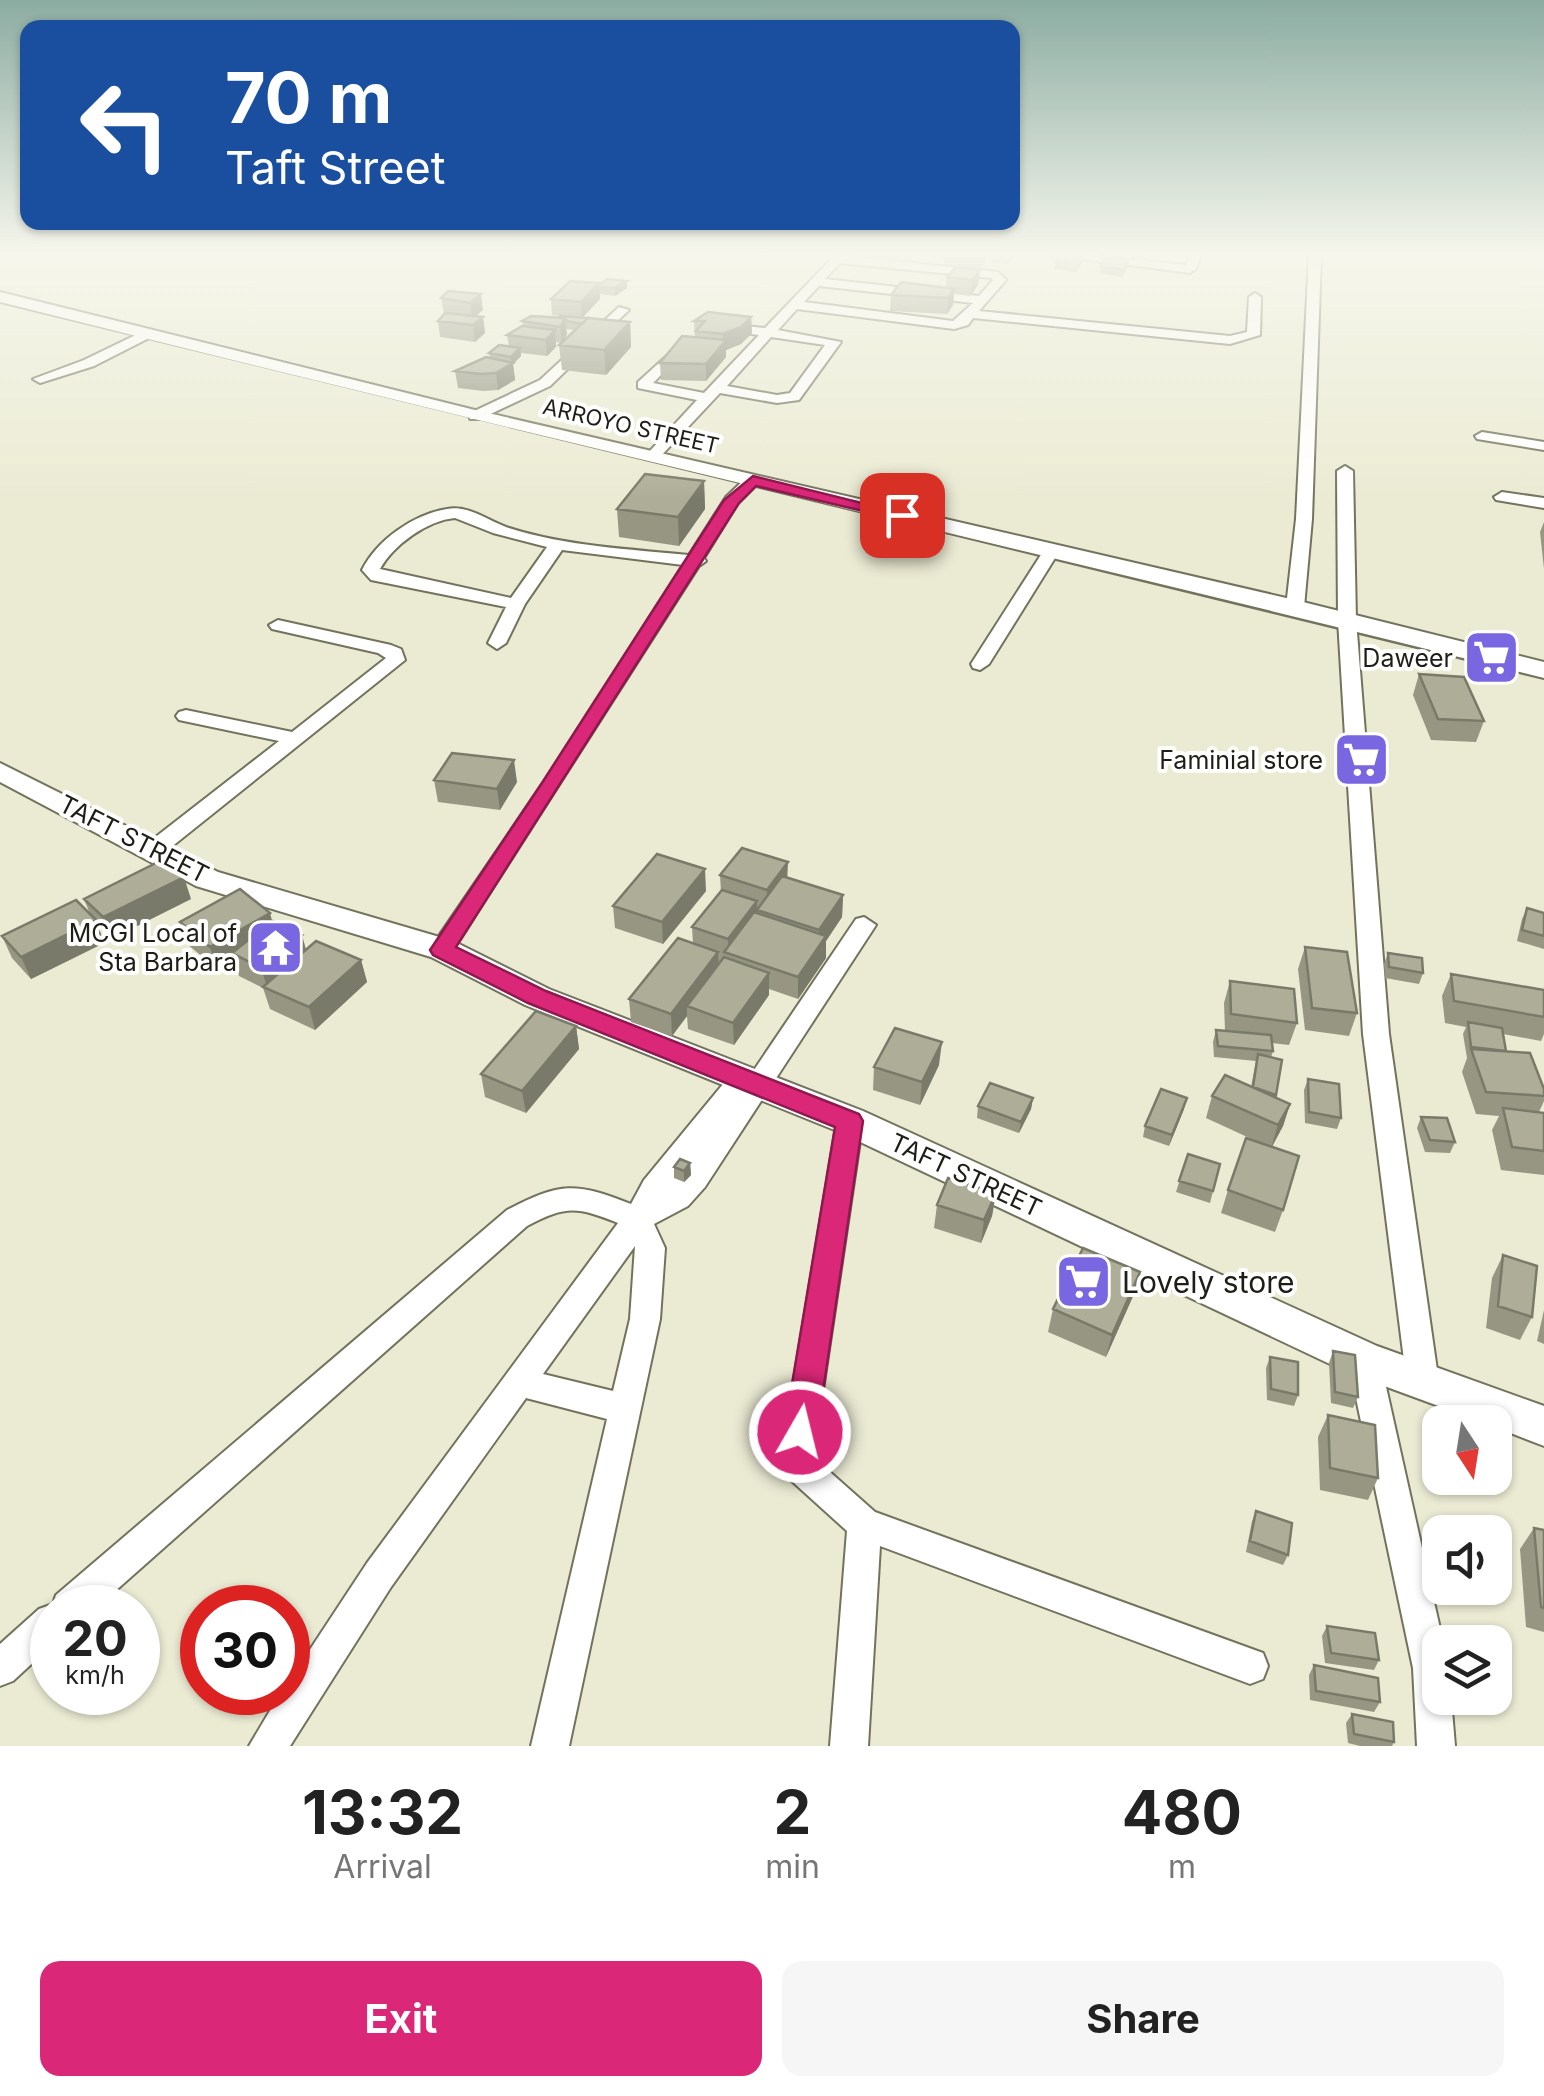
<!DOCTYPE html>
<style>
:root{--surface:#fff;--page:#f6f6f6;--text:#222;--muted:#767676;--accent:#db2777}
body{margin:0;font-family:Inter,sans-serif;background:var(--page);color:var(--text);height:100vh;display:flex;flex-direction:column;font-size:38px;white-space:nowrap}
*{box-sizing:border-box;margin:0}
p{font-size:32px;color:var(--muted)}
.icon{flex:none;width:55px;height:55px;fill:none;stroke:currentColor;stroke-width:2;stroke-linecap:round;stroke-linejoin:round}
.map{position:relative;height:1746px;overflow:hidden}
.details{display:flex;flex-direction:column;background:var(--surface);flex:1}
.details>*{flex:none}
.banner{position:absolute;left:20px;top:20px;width:1000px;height:210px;border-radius:20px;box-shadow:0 2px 8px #0004;background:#1a4fa0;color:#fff;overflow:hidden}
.needle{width:65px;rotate:168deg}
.tools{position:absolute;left:1422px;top:1405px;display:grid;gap:20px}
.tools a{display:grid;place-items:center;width:90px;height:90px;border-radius:20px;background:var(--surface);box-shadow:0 2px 8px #0004;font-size:50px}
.speed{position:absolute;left:30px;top:1585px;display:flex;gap:20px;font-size:50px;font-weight:700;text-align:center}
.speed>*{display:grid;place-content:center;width:130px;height:130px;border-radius:50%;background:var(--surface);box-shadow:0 2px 8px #0004;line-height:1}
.speed small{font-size:25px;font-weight:400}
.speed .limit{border:15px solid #d22;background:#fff;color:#111}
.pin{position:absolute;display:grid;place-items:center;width:85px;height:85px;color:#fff;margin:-42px;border-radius:20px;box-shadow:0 5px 15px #0006}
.me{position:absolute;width:110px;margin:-55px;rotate:8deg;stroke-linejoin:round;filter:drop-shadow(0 0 8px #0008)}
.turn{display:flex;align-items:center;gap:35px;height:210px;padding:0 40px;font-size:45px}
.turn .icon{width:130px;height:130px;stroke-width:2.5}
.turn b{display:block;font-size:70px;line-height:85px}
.eta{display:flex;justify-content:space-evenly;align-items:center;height:170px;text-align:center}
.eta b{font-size:60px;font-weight:700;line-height:70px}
.cta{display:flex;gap:20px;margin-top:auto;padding:20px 40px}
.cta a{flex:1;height:115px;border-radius:20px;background:var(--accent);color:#fff;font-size:40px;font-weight:700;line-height:115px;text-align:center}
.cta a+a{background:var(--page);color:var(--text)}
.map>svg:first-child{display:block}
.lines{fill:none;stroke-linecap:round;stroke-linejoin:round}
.street-casing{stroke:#72725d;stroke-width:4}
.secondary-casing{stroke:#72725d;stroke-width:4}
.street{fill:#fff;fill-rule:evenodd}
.secondary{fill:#fff;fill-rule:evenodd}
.wall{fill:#969683;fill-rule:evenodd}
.shaded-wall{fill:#7a7a6a}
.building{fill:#aeae98;stroke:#7a7a6a;stroke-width:2.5}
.route{fill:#db2777;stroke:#8e194d;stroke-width:2.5}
.labels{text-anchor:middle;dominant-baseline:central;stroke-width:8;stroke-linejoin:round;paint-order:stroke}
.far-street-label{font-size:22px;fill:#1e1e16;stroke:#fff}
.poi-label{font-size:25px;fill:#1e1e16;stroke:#fff;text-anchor:end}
.street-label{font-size:25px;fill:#1e1e16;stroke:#fff}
.near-poi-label{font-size:30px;fill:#1e1e16;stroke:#fff;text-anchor:start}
</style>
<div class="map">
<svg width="1544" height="1746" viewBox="0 0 1544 1746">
<rect width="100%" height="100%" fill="#ebebd4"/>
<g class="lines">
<defs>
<path id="street" d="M835 255 998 272 1006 280 979 311 1230 336 1247 332 1249 297 1255 293 1261 297 1260 335 1230 344 973 318 968 325 954 329 797 309 778 330 841 342 799 400 777 403 720 393 658 459H648V453L697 400 638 388V382L682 342 689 346 687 349 653 383 704 393 759 335 716 329V323L765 328ZM840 263 991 278 993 280 979 296 825 279ZM819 286 973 303 953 321 804 302ZM771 337 825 345 790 393 777 395 727 386Z
M1051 255H1090L1186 265 1189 255H1201L1196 269 1190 273Z
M1309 255H1321L1312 519 1304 607 1295 612 1286 607 1296 519Z
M619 307 629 310 550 386 480 419H470V413L540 380Z
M146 330 151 331V337L94 366 40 383 33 379 84 360Z
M1482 432 1544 442V450L1477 439 1475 436Z
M1345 466 1353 471 1356 620 1389 1034 1439 1384 1434 1394 1423 1398 1412 1394 1407 1384 1363 1034 1338 620 1337 471Z
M747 477 761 480 738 503 704 558 706 561 699 566 450 955H434L430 949 434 943 543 783 683 565 562 550 525 604 506 643 497 649 488 643 506 607 371 580 362 570C377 540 414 514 447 509 468 505 487 520 506 527 564 546 628 549 689 555L726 497ZM455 518 493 533 547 547 511 598 380 569C393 545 428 520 455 518Z
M1502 492 1544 498V508L1496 500 1494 497Z
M1052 545 1060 550 989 664 980 670 973 668 971 664 1044 550Z
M278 620 391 645 401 649 405 660 160 856H144L141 851 144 846 279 741 179 720 176 716 179 712 186 710 292 732 386 658 378 653 272 629 269 625Z
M864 917 876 925 705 1187 688 1206 654 1224 665 1248 660 1319 569 1746H531L607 1419 526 1398 391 1587 290 1746H249L281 1692H288V1683L367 1563 618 1223C577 1207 567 1205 527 1226L96 1608H52V1645L13 1681 0 1686V1644L39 1609 53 1604 56 1595 507 1210C561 1182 575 1182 631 1204L644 1180 733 1072 742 1069 752 1073 856 919ZM635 1246 630 1319 613 1391 543 1374Z
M850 1111 859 1114 863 1121 813 1457 875 1512 1263 1653 1268 1666 1263 1679 1250 1684 880 1546 868 1746H830L847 1531 784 1474 780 1463 837 1121 841 1114Z
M1364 1346 1375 1350 1380 1360 1443 1642H1440V1698H1451L1455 1746H1417L1413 1668 1348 1360 1353 1350Z"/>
<path id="secondary" d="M0 292 475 410 1295 600 1544 662V678C1030 550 514 432 0 302Z
M0 763 218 872 453 941 549 989 863 1111 1377 1346 1544 1406V1446L1495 1427V1422H1482L1349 1373 837 1131 525 1005 431 957 196 886 0 782Z"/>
</defs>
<use href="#street" class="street-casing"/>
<use href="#secondary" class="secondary-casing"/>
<use href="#street" class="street"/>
<use href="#secondary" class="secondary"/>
</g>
<path class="wall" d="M850 255H914L909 262 850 256Z
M944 255H986L985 262 982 268 944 265Z
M993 255H1015L1014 257 1008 264 993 262Z
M1056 255H1084L1083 261 1076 272 1054 269Z
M1124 255H1145L1143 261 1123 259Z
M1129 259 1128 267 1122 277 1100 273 1101 266Z
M980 270 978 285 970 296 954 294 953 305 947 314 890 311 891 295 946 288 947 277Z
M627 281V288L615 296 600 294V299L582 318 630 322 631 347 606 375 562 370 559 345 561 343 556 342V347L547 356 521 353V356L513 364 515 380 498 390 483 391 458 388 455 371 490 358 489 353 509 346 507 335 523 326 522 321 564 316 552 315 551 299 599 285ZM566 329 575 330 563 341 567 334Z
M448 291 483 310 476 316 483 317 485 333 475 342 440 337 438 321 444 314 441 298Z
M751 317 752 333 741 344 726 350V357L706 381 661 380 660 363 695 337 694 321Z
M704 481 705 509 679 546 619 537 617 509Z
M1544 522V569L1540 532Z
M1419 674 1484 721 1476 742 1431 740 1413 695Z
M434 780 517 782 500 810 438 802Z
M720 875 787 878 843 895 842 917 826 941V958L798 999 769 989V995L734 1045 688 1029 687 1016 672 1036 631 1022 629 999 693 943 692 927 721 892Z
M706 891 663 944 615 928 613 906Z
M84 899H191L111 939 98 926 104 943 31 979 12 958 2 936 90 914Z
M1527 908 1544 913V949L1517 941 1522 919Z
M272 921 306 949 361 960 367 982 315 1030 270 1009 263 988 239 976 234 960 217 969 187 944 180 922Z
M1305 947 1357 1013 1349 1036 1305 1030 1298 969Z
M1388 953 1423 973 1419 984 1385 978 1384 964Z
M1451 974 1544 1017V1034L1541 1041 1503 1034 1506 1051 1544 1089V1101L1539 1112 1544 1113V1175L1501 1170 1492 1130 1499 1116 1476 1114 1462 1072 1467 1058 1463 1034 1466 1027 1445 1023 1442 996Z
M1230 981 1297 1023 1289 1045 1272 1043 1273 1051 1271 1058 1282 1060 1275 1097 1290 1104 1283 1126 1272 1147 1283 1210 1275 1232 1221 1213 1228 1190 1256 1141 1206 1118 1212 1096 1251 1087 1256 1061 1214 1057 1213 1042 1216 1030 1225 1031 1224 1003Z
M576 1026 579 1049 526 1113 485 1097 481 1074Z
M939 1065 920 1105 873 1090 874 1067Z
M1308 1079 1341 1118 1337 1129 1305 1123 1304 1090Z
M1033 1098 1031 1109 1019 1133 977 1118 978 1106Z
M1184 1109 1169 1146 1143 1137 1145 1126Z
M1421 1117 1455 1142 1450 1153 1425 1152 1417 1128Z
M1188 1154 1220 1164 1210 1203 1176 1192Z
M690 1163 691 1175 684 1182 674 1178V1167Z
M996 1193 992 1216 981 1243 934 1228 937 1205Z
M1503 1255 1532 1317 1520 1340 1486 1328 1492 1278Z
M1134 1294 1106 1357 1048 1332 1053 1309Z
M1544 1310V1344L1537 1341Z
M1333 1351 1358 1397 1353 1408 1331 1403 1329 1363Z
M1270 1357 1298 1395 1294 1406 1267 1400 1266 1368Z
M1328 1415 1378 1478 1368 1500 1320 1490 1318 1437Z
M1256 1511 1288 1555 1283 1565 1246 1552 1252 1521Z
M1534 1528 1544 1530V1632L1526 1627 1520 1549Z
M1327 1626 1379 1660 1374 1670 1325 1663 1322 1636Z
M1314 1665 1380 1702 1374 1712 1310 1700 1309 1675Z
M1352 1714 1394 1742 1392 1746H1360L1348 1743 1346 1723Z"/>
<path class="shaded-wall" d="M1079 255H1084L1083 261 1076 272Z
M980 270 978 285 970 296 972 280Z
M627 281V288L615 296 614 288Z
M599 283 600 299 582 318 581 302Z
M954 289 953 305 947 314 948 298Z
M481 294 483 310 472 319 470 303Z
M483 317 485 333 475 342 473 325Z
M751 317 752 333 741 344 726 350V357L706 381V364L723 344V334Z
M565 318 567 334 562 343 560 327Z
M630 322 631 347 606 375 604 350Z
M555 330 556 347 547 356 546 340Z
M520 348 521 356 513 364 515 380 498 390 496 373 511 364V357Z
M704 481 705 509 679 546 678 517Z
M514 760 517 782 500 810 497 789Z
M788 862 787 884 767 912V890Z
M705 869 706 891 663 944 662 922Z
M184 877 191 899 111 939 103 917Z
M843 895 842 917 826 941V958L798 999V977L819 946V930Z
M757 901V924L729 953 728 939Z
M270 913 276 935 232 953 234 960 217 969 210 947Z
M96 920 104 943 31 979 21 957Z
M302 935 308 957 268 990 261 968Z
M718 952 719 974 687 1006V1016L672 1036 671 1014Z
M361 960 367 982 315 1030 309 1007Z
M769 973V995L734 1045 733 1023Z
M576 1026 579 1049 526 1113 522 1091Z
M942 1042 939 1065 920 1105 922 1082Z
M1033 1098 1031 1109 1019 1133 1021 1122Z
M1187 1098 1184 1109 1169 1146 1172 1135Z
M1290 1104 1283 1126 1271 1148 1278 1125Z
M690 1163 691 1175 684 1182V1171Z
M996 1193 992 1216 981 1243 984 1220Z
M1140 1272 1134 1294 1106 1357 1112 1335Z"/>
<path class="building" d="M1105 258 1129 259 1123 270 1101 266Z
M956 267 980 270 972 280 947 277Z
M607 279 627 281 614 288 598 286Z
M570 281 599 283 581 302 551 299Z
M901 282 954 289 948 298 891 295Z
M448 291 481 294 470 303 441 298Z
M708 312 751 317 741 327 723 334 696 331 705 321H694Z
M445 313 483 317 473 325 438 321Z
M531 316 565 318 560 327 522 321Z
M560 316 588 318 582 324 566 321 565 318H560Z
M588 318 630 322 604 350 559 345Z
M522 326 555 330 546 340 507 335Z
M682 336 726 340 706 364 660 363Z
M499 345 520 348 511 357 489 353Z
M486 357 513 363 496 373 481 374 455 371Z
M645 474 704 481 678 517 617 509Z
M1419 674 1464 677 1484 721 1438 719Z
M452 753 514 760 497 789 434 780Z
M742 848 788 862 767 890 720 875Z
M657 854 705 869 662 922 613 906Z
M164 859 184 877 103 917 84 899Z
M782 876 843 895 819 930 757 910Z
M240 889 270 913 210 947 180 922Z
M722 890 757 901 728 939 692 927Z
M76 900 96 920 21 957 2 936Z
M1527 908 1544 913V936L1522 930Z
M754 912 826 936 798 977 724 952Z
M272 921 302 935 261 968 232 953Z
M678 938 718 952 671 1014 629 999Z
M316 941 361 960 309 1007 263 987Z
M1305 947 1347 952 1357 1013 1312 1008Z
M1388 953 1422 958 1423 973 1389 967Z
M724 957 769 973 733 1023 687 1006Z
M1451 974 1544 990V1017L1454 1001Z
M1230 981 1294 989 1297 1023 1231 1014Z
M536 1011 576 1026 522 1091 481 1074Z
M1468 1022 1502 1028 1506 1051 1471 1047Z
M895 1028 942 1042 922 1082 874 1067Z
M1216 1030 1271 1035 1273 1051 1218 1046Z
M1471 1049 1530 1053 1544 1089V1096L1486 1092Z
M1258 1054 1282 1060 1276 1095 1253 1087Z
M1225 1075 1290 1104 1278 1125 1212 1096Z
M1308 1079 1339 1084 1341 1118 1309 1112Z
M990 1083 1033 1098 1021 1122 978 1106Z
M1161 1089 1187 1098 1172 1135 1145 1126Z
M1503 1108 1544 1113V1151L1512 1147Z
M1421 1117 1447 1118 1455 1142 1430 1140Z
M1246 1138 1299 1156 1283 1210 1228 1190Z
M1188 1154 1220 1164 1213 1191 1179 1181Z
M680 1159 690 1163 684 1171 674 1167Z
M948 1178 996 1193 984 1220 937 1205Z
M1083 1248 1140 1272 1112 1335 1053 1309Z
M1503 1255 1537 1266 1532 1317 1498 1306Z
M1333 1351 1355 1355 1358 1397 1335 1392Z
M1270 1357 1298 1362V1395L1271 1389Z
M1328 1415 1375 1425 1378 1478 1330 1468Z
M1256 1511 1292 1523 1288 1555 1250 1541Z
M1534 1528 1544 1530V1608L1541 1607Z
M1327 1626 1375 1633 1379 1660 1331 1653Z
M1314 1665 1378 1678 1380 1702 1316 1691Z
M1352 1714 1393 1722 1394 1742 1354 1734Z"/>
<linearGradient id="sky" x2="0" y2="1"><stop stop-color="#8caca2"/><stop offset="0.51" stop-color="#f6f6ec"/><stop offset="1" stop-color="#f6f6ec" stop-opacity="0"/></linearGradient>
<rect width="1544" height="499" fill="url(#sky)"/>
<path class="route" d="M753 476 910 515 902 520 756 486 739 503 456 947 546 991 859 1114 863 1121 817 1432 812 1442 800 1447 789 1442 784 1432 835 1127 528 1003 433 955 430 950 542 783 724 500Z"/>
<defs>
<symbol id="supermarket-square" viewBox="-11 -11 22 22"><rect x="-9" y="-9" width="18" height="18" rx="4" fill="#7966e1" stroke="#fff"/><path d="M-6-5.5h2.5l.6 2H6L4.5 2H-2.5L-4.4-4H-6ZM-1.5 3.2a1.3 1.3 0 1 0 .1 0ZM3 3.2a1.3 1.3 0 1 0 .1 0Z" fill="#fff"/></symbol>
<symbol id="temple-square" viewBox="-11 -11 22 22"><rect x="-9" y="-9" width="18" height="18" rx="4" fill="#7966e1" stroke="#fff"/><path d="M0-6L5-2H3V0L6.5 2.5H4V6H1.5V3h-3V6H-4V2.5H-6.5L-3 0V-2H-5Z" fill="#fff"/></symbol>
</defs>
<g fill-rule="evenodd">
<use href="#supermarket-square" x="1460" y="626" width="63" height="63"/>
<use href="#supermarket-square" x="1330" y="728" width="63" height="63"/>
<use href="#temple-square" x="244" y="916" width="63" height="63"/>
<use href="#supermarket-square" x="1052" y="1250" width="63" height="63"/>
</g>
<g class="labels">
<g class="far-street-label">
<text transform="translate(631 426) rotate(13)">ARROYO STREET</text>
</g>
<g class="poi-label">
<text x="1453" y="658">Daweer</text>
<text x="1323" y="760">Faminial store</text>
<text x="237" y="933">MCGI Local of<tspan x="237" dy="29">Sta Barbara</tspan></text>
</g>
<g class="street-label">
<text transform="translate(134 839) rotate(27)">TAFT STREET</text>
<text transform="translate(966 1175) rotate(25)">TAFT STREET</text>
</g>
<g class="near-poi-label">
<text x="1122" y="1282">Lovely store</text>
</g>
</g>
</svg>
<div class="tools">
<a><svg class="needle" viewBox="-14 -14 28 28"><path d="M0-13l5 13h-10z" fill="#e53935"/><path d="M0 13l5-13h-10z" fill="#767676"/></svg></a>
<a><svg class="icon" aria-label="sound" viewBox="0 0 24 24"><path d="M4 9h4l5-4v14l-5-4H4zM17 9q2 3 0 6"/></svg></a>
<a><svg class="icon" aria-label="layers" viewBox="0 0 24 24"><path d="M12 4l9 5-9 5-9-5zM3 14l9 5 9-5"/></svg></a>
</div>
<div class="speed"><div>20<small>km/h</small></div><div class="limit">30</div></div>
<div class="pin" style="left:902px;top:515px;background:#d93025"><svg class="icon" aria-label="arrive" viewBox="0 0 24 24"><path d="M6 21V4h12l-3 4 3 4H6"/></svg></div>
<svg class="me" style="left:800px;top:1432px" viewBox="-20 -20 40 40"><circle r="17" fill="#db2777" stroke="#fff" stroke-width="3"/><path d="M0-11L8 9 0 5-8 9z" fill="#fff"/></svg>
<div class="banner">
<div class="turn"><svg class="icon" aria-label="left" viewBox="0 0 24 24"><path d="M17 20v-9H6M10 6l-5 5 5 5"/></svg><div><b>70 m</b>Taft Street</div></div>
</div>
</div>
<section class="details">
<div class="eta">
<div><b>13:32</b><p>Arrival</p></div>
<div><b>2</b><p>min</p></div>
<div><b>480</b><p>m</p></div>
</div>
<div class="cta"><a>Exit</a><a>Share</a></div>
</section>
